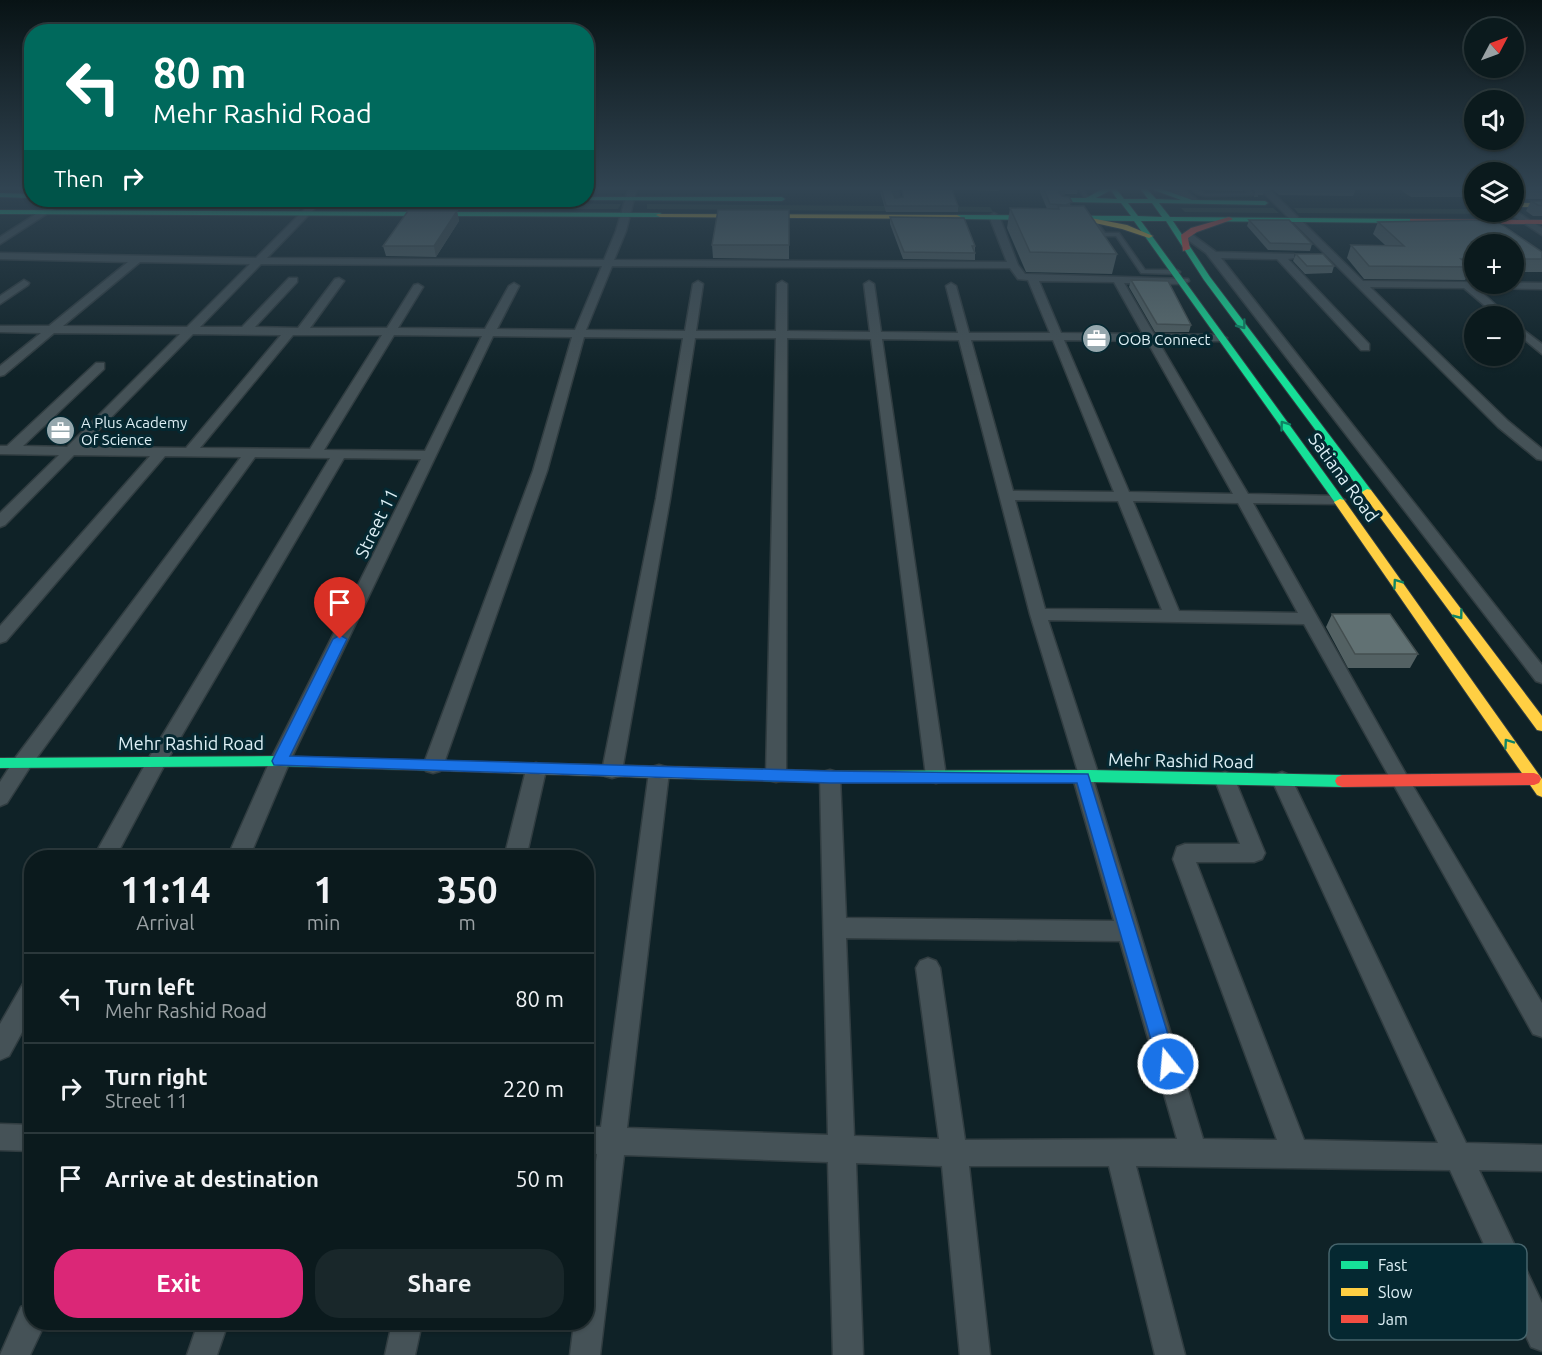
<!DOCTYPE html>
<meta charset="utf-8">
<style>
:root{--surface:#0b1a1d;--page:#19272a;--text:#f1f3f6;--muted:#9aa1a4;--line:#2b383b;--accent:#db2777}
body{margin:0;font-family:Ubuntu,sans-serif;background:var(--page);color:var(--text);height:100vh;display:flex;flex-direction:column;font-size:22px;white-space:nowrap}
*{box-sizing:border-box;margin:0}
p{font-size:20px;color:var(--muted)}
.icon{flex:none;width:33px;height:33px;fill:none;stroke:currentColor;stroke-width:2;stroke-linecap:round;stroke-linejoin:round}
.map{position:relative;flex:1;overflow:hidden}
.drawer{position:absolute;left:24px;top:850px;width:570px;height:480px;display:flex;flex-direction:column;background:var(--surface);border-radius:24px;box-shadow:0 2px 4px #0004,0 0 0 2px var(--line)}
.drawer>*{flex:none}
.guide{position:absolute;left:24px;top:24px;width:570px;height:183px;border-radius:24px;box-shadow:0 2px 4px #0004,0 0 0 2px var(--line);background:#00695c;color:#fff;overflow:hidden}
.needle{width:39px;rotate:49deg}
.controls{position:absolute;left:1464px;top:18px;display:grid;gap:12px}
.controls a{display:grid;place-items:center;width:60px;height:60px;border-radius:50%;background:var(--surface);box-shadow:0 2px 4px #0004,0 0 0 2px var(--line);font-size:30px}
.pin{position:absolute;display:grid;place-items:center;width:51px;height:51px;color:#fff;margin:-62px -26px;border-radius:50% 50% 50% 0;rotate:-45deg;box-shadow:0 0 6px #0007}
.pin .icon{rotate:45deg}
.me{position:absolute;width:66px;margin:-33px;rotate:343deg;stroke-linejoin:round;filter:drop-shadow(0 0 4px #0008)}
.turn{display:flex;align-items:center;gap:21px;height:126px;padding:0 30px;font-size:27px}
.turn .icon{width:78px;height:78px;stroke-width:2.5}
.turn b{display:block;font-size:42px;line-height:51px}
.then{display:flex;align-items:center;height:57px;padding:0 30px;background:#0003;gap:12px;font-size:22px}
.eta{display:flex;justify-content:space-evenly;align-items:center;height:102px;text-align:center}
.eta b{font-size:36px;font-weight:600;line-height:42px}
.primary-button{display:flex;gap:12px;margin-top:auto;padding:12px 30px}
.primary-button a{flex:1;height:69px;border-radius:24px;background:var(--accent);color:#fff;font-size:24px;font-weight:600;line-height:69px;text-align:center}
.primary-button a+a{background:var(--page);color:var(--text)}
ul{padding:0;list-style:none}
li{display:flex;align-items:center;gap:18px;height:90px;padding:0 30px;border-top:2px solid var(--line)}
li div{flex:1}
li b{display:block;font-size:22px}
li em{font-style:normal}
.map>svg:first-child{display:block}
.green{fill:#2b433a}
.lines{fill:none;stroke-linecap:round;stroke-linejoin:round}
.lane-casing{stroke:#313d41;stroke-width:3}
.street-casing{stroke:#313d41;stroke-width:3}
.fast-casing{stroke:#313d41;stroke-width:2}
.slow-casing{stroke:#313d41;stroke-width:2}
.jam-casing{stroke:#313d41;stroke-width:2}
.lane{fill:#455257;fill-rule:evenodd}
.street{fill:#455257;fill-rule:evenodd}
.fast{fill:#16e098;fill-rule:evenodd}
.slow{fill:#ffcf43;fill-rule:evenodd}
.jam{fill:#f24e42;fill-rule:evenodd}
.wall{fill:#536163}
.shaded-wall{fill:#444f50}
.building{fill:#617173;stroke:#444f50;stroke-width:1.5}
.oneway{stroke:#0e8464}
.route{fill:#1a73e8;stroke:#114b97;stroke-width:1.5}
.labels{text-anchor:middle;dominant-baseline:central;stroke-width:6;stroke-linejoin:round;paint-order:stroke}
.far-poi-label{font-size:15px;fill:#ddeff5;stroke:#052831;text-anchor:start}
.street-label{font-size:18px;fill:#ddeff5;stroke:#052831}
.key{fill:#052831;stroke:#46646c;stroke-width:1.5}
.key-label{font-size:16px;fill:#ddeff5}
</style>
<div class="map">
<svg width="1542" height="1355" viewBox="0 0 1542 1355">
<rect width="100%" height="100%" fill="#0f2227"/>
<path class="green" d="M72 200 308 201 299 210 62 207Z
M329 202 621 204 618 209H322Z
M647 204 990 207 993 212 647 209Z
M1181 208H1273L1279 213 1185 212Z
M1294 208 1474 209V212H1507L1511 214 1298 213Z"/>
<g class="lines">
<defs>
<path id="lane" d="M1078 187H1082L1090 201H1086Z
M1190 187H1195L1201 192 1206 194 1248 193 1242 187H1247L1254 194 1252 195 1206 196 1197 194Z
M1094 224H1098L1105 233H1119L1145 270H1177L1180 272 1177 274 1141 273 1116 236H1102L1094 225Z"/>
<path id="street" d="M629 187H637L626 231 614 260 1007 262 989 216 994 213 999 216 1018 265 1025 274 1188 279 1189 281 1184 284 1124 283 1154 334 1221 335 1227 338 1221 341H1158L1248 494 1338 496 1345 500 1338 504 1253 503 1407 776 1542 1003V1037L1533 1034 1304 624 1048 620 1099 776 1094 782 1203 1139 1277 1140 1173 859 1177 847 1185 844H1240L1215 780 1218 775 1225 772 1232 775 1235 780 1265 853 1262 859 1254 862H1196L1304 1140 1438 1143 1272 780 1275 775 1282 772 1289 775 1292 780 1466 1143 1542 1145V1171L1479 1170 1542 1303V1351L1531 1347 1450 1170 1136 1166 1185 1355H1155L1109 1166H969L990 1355H960L942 1166 856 1163 863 1355H833L828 1162 624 1155 600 1355H570L574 1323H586V1231L597 1154 586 1153V1127H601L649 772 652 767 659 765 666 767 669 772 627 1128 828 1135 820 777 823 772 830 770 837 772 840 777 846 918 1114 921 1073 778 1078 772 1030 614 959 340 882 339 946 776 943 781 936 783 929 781 926 776 871 339 787 338 786 775 783 780 776 782 769 780 766 775 776 338H695L670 499 622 771 619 776 612 778 605 776 602 771 656 499 683 338 584 337 547 471 443 766 440 771 433 773 426 771 423 766 533 471 572 337 493 336 290 761 249 858H227L270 761 421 459 344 458 165 764 115 858H93L150 756 330 458 255 457 30 767 7 803 0 806V782L16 757 241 457 165 456 6 641 0 643V626L150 456 74 455 5 525 0 527V513L59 455 0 454V446H7L96 363H104V369L23 446 67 447 180 334 54 333 4 375 0 376V366L41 333 0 332V326H49L128 262 0 259V253L256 258 314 200H323L267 258 604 260 616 231ZM140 262 250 264 187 327 63 326ZM261 264 602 266 575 330 497 329 519 286 514 283 509 286 485 329 398 328 423 287 418 284 414 285 387 328H310L344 281 339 278 335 279 298 328 255 327 297 282V278H289L242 327H200ZM612 266 1010 268 1018 279 1028 280 1050 333H969L956 286 951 283 946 286 958 333 881 332 874 284 869 281 864 284 870 332 787 331V284L782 281 777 284 776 331H696L703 284 698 281 693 284 685 331 586 330ZM1039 281 1114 282 1143 334 1061 333ZM193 334 281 335 186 448 82 447ZM293 335H382L310 449 200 448ZM394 335 482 336 425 451 324 450ZM971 340H1053L1114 492 1013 491ZM1064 340 1147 341 1233 494 1129 492ZM1015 500 1118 501 1162 610 1045 609ZM1133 501 1238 503 1298 613 1179 611ZM846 938 1120 941 1177 1139 965 1140 940 968 936 961 928 958 920 961 916 968 939 1139 854 1136Z
M890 187H898L901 201H895Z
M1171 187H1180L1199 201 1191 203 1177 195Z
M1258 187H1267L1363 281 1542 283V289L1477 288 1508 316H1497L1464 288 1370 287 1508 421 1542 449V460L1537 459 1498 427Z
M58 200H68L0 244V237Z
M1514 210 1542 228V235L1507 212Z
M1184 233H1190L1216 252 1294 254V258L1288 259 1369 344V350H1361L1277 259 1221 258 1542 665V683L1536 681 1206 253 1184 237Z
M24 280 29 283 28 285 0 304V296Z
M1514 323 1542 344V354L1514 331Z
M536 763 543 765 546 770 526 858H504L526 770 529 765Z
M32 979V1014L9 1056 0 1060V1024L24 982Z
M0 1124 32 1125V1151L0 1150Z
M32 1303V1323H45L30 1355H0L21 1307Z
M198 1323H228L217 1355H187Z
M392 1323H422L415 1355H385Z"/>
<path id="fast" d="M1106 187H1115L1124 199H1148L1139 187H1145L1156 199 1181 200 1146 187H1156L1192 200 1265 201 1268 203 1265 205 1159 203 1170 217 1416 219V223H1413L1173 221 1210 277 1371 490V494H1363L1204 280 1166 221H1141L1344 500V504H1336L1134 221 957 219 953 217 957 215 1131 216 1121 203 1066 202 1063 200 1066 198H1086ZM1111 190 1117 199 1096 198ZM1128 203H1152L1162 217 1138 216Z
M0 193 32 194V198L0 197Z
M586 197H782L785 199 782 201 584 200Z
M0 210 660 213 664 215 660 217 0 214Z
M280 756 450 761 455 762 457 766 455 770 450 771 280 766 0 768V758Z
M690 767 830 771 1089 770 1342 775 1347 777 1349 781 1347 785 1342 787 1089 782 830 783 690 779 685 777 683 773 685 769Z"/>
<path id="slow" d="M1514 203H1542V207H1514Z
M658 214 957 215 961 217 957 219 660 217 656 215Z
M1070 214 1127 225 1153 236 1149 238 1122 229 1068 217 1066 216Z
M1367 489 1371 490 1542 716V731L1537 730 1363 494 1362 492Z
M1340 499 1344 500 1542 779V797L1537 795 1334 502Z
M450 761 690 767 695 769 697 773 695 777 690 779 450 771 445 770 443 766 445 762Z"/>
<path id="jam" d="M1229 217 1233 219 1231 220 1197 232 1188 238 1190 249 1183 251 1181 235 1191 228Z
M1413 219 1542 220V224L1410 223V219Z
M1534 773 1539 775 1541 779 1539 783 1534 785 1342 787 1337 785 1335 781 1337 777 1342 775Z"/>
</defs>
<use href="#lane" class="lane-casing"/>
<use href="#street" class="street-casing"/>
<use href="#fast" class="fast-casing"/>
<use href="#slow" class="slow-casing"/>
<use href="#jam" class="jam-casing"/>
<use href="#lane" class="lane"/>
<use href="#street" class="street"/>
<use href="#fast" class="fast"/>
<use href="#slow" class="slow"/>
<use href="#jam" class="jam"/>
</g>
<path class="wall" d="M881 187 895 198 902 197V187L958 206V212H886L880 192Z
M966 187H1000L999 191 967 190Z
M1038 187H1078L1077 194H1065L1062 196 1117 254 1112 274 1026 272 1007 228 1010 208 1047 209Z
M1199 187H1244L1243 191 1202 190Z
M1250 187H1265L1263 195H1258V197H1254L1255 192Z
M1269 187H1357L1353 196 1279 195Z
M1396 187H1474V197H1411Z
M1514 187H1542V199H1514Z
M1531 201H1542V216H1533L1526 211Z
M789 210V259L713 258 712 245Z
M457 211 459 221 436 257 386 256 383 246Z
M890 217 975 246V260L903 259 890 224Z
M1249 220 1312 244 1310 251 1268 250 1247 226Z
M1495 220 1542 252V272H1514V244H1474V272H1469L1465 280 1364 279 1347 258 1351 245H1385L1373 234 1378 222Z
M1296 254 1334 266 1332 273 1305 274 1293 261Z
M1131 280 1191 325 1189 332H1155L1129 287Z
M1332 614 1418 654 1410 668H1348L1326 627Z"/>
<path class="shaded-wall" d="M1065 187H1066L1065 194 1058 200 1059 192Z
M457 211 459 221 436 257 434 246Z"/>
<path class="building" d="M881 187H890L895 198 903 197 902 187H951L958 206H886Z
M1043 187H1065L1059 192 1062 196 1069 197 1072 202 1066 205 1050 204Z
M1514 187H1542V189H1519L1516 191 1514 190Z
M1531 201H1542V206L1538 205Z
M1058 206H1084L1117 254 1030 252 1010 208 1059 209Z
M718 210H789V245H712Z
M408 211H457L434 246H383Z
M890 217 964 218 975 246H972L975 253 904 252Z
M1249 220H1289L1312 244 1270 243Z
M1495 220 1542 252V259H1514V244H1474V259H1461L1471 267 1369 266 1351 245 1404 246 1378 222Z
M1296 254H1323L1334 266H1307Z
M1131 280 1168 281 1191 325 1157 324Z
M1332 614H1390L1418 654H1355Z"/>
<defs><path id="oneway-chevron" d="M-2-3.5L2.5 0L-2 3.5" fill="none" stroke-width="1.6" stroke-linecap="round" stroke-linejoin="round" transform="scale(1.5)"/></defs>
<g class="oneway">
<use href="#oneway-chevron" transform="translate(1242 325) rotate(53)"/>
<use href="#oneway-chevron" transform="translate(1284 425) rotate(-126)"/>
<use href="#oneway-chevron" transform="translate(1397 583) rotate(-125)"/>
<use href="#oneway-chevron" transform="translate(1459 615) rotate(53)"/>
<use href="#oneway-chevron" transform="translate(1508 743) rotate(-125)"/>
</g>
<linearGradient id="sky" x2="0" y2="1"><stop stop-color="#081315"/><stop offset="0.5" stop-color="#314452"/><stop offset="1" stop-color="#314452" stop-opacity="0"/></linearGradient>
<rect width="1542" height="377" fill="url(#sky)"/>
<path class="route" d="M340 635 347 639 290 756 830 771 1088 774 1177 1064 1175 1070 1168 1073 1161 1070 1158 1064 1077 783H830L274 765 272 761 333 639Z"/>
<defs>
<symbol id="office-disc" viewBox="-11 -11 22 22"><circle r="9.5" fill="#95a7ad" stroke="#052831"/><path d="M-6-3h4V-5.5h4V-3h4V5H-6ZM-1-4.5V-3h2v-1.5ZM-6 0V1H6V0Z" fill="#fff"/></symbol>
</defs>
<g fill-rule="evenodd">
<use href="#office-disc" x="1080" y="322" width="33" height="33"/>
<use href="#office-disc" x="44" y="414" width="33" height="33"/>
</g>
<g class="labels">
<g class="far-poi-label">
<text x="1118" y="339">OOB Connect</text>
<text x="81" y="422">A Plus Academy<tspan x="81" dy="17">Of Science</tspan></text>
</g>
<g class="street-label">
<text transform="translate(1344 477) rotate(54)">Satiana Road</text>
<text transform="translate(376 523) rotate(-64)">Street 11</text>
<text x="191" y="743">Mehr Rashid Road</text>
<text transform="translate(1181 760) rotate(1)">Mehr Rashid Road</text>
</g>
</g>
<rect x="1329" y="1244" width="198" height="96" rx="9" class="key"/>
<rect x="1341" y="1261" width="27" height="8" fill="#16e098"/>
<rect x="1341" y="1288" width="27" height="8" fill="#ffcf43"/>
<rect x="1341" y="1315" width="27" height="8" fill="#f24e42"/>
<g class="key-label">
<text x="1378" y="1271">Fast</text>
<text x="1378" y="1298">Slow</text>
<text x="1378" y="1325">Jam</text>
</g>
</svg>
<div class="controls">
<a><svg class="needle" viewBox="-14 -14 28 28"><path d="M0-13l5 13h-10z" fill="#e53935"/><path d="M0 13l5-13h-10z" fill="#9aa1a4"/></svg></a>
<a><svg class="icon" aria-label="sound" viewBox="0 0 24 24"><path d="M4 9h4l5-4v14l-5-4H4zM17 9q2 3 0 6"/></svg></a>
<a><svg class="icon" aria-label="layers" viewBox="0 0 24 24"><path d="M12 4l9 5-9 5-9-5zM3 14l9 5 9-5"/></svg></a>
<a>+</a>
<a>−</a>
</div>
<div class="pin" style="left:340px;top:639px;background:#d93025"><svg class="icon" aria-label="arrive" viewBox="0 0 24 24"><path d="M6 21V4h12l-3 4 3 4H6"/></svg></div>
<svg class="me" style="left:1168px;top:1064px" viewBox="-20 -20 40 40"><circle r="17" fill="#1a73e8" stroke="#fff" stroke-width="3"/><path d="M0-11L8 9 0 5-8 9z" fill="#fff"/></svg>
<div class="guide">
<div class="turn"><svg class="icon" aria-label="left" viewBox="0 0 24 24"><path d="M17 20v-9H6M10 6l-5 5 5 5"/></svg><div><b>80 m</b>Mehr Rashid Road</div></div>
<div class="then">Then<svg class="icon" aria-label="right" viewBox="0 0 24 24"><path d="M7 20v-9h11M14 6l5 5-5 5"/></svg></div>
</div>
<section class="drawer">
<div class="eta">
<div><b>11:14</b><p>Arrival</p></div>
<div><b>1</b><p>min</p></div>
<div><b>350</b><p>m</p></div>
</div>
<ul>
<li><svg class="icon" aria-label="left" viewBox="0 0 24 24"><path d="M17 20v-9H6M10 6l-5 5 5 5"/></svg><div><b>Turn left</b><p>Mehr Rashid Road</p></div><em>80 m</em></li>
<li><svg class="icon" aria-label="right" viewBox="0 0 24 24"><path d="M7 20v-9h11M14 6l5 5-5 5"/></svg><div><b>Turn right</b><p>Street 11</p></div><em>220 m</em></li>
<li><svg class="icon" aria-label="arrive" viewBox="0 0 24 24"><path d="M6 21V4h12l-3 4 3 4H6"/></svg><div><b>Arrive at destination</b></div><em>50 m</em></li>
</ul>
<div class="primary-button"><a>Exit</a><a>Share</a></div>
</section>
</div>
